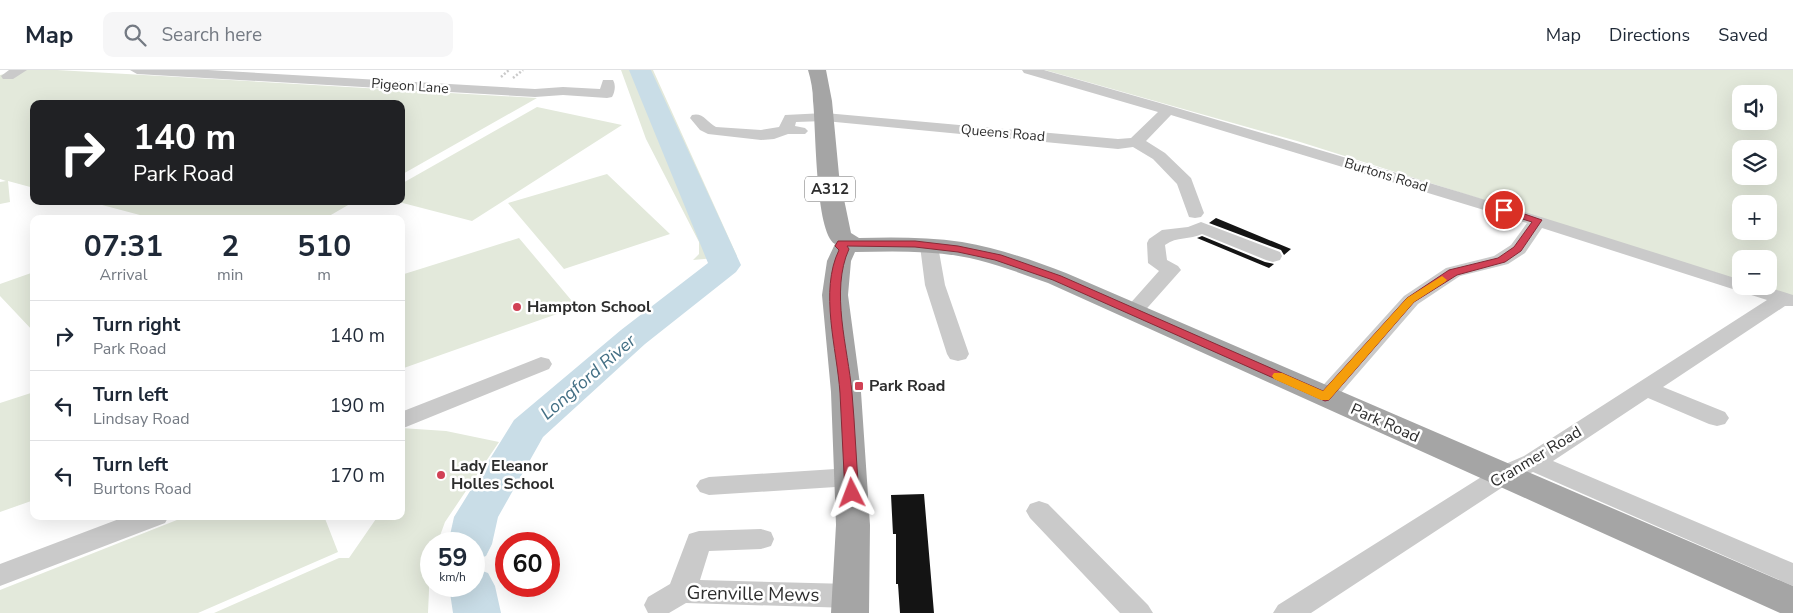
<!DOCTYPE html>
<meta charset="utf-8">
<style>
:root{--surface:#fff;--page:#f6f6f7;--text:#1f2937;--muted:#747a83;--line:#e0e1e3}
body{margin:0;font-family:"Nunito Sans",sans-serif;background:var(--page);color:var(--text);height:100vh;display:flex;flex-direction:column;font-size:19px;white-space:nowrap}
*{box-sizing:border-box;margin:0}
p{font-size:16px;color:var(--muted)}
.icon{flex:none;width:28px;height:28px;fill:none;stroke:currentColor;stroke-width:2;stroke-linecap:round;stroke-linejoin:round}
.map{position:relative;flex:1;overflow:hidden}
.panel{position:absolute;left:30px;top:145px;width:375px;height:305px;display:flex;flex-direction:column;background:var(--surface);border-radius:10px;box-shadow:0 5px 20px #0002}
.panel>*{flex:none}
.banner{position:absolute;left:30px;top:30px;width:375px;height:105px;border-radius:10px;box-shadow:0 5px 20px #0002;background:#202124;color:#fff;overflow:hidden}
.fabs{position:absolute;left:1732px;top:15px;display:grid;gap:10px}
.fabs a{display:grid;place-items:center;width:45px;height:45px;border-radius:10px;background:var(--surface);box-shadow:0 5px 20px #0002;font-size:25px}
.speed{position:absolute;left:420px;top:462px;display:flex;gap:10px;font-size:25px;font-weight:700;text-align:center}
.speed>*{display:grid;place-content:center;width:65px;height:65px;border-radius:50%;background:var(--surface);box-shadow:0 5px 20px #0002;line-height:1}
.speed small{font-size:12px;font-weight:400}
.speed .limit{border:8px solid #d22;background:#fff;color:#111}
.pin{position:absolute;display:grid;place-items:center;width:42px;height:42px;color:#fff;margin:-21px;border:2px solid #fff;border-radius:50%;box-shadow:0 1px 5px #0007}
.me{position:absolute;width:55px;margin:-28px;rotate:357deg;stroke-linejoin:round;filter:drop-shadow(0 0 4px #0008)}
.turn{display:flex;align-items:center;gap:18px;height:105px;padding:0 20px;font-size:22px}
.turn .icon{width:65px;height:65px;stroke-width:2.5}
.turn b{display:block;font-size:35px;line-height:42px}
.eta{display:flex;justify-content:space-evenly;align-items:center;height:85px;text-align:center}
.eta b{font-size:30px;font-weight:700;line-height:35px}
ul{padding:0;list-style:none}
li{display:flex;align-items:center;gap:15px;height:70px;padding:0 20px;border-top:1px solid var(--line)}
li div{flex:1}
li b{display:block;font-size:19px}
li em{font-style:normal}
header{display:flex;align-items:center;gap:30px;box-sizing:border-box;height:70px;padding:0 25px;background:var(--surface);border-bottom:1px solid var(--line)}
header strong{font-size:24px}
nav{display:flex;gap:28px;margin-inline-start:auto;font-size:18px}
.search{width:350px;height:45px;background:var(--page);display:flex;align-items:center;gap:12px;box-sizing:border-box;padding:0 18px;border-radius:10px;color:var(--muted);font-size:19px}
.map>svg:first-child{display:block}
.green{fill:#e3e9db;fill-rule:evenodd}
.lines{fill:none;stroke-linecap:round;stroke-linejoin:round}
.river{fill:#c9dde7;fill-rule:evenodd}
.building{fill:#141414}
.path{stroke:#cacaca;stroke-width:2.5;stroke-dasharray:2 2;stroke-linecap:butt}
.minor{fill:#cacaca;fill-rule:evenodd}
.major{fill:#a5a5a5;fill-rule:evenodd}
.route{fill:#d14155;stroke:#882a37}
.slow{fill:#f59e0b}
.poi-dot{fill:#d14155;stroke:#fff;stroke-width:2}
.labels{text-anchor:middle;dominant-baseline:central;stroke-width:5;stroke-linejoin:round;paint-order:stroke}
.far-street-label{font-size:14px;fill:#2d2d2d;stroke:#fff}
.shield{fill:#fff;stroke:#6c6c6c;stroke-width:1}
.shield-label{font-size:15px;font-weight:bold;fill:#2d2d2d}
.poi-label{font-size:16px;font-weight:bold;fill:#2d2d2d;stroke:#fff;text-anchor:start}
.street-label{font-size:16px;fill:#2d2d2d;stroke:#fff}
.water-label{font-size:18px;font-style:italic;fill:#447085;stroke:#fff}
.near-street-label{font-size:19px;fill:#2d2d2d;stroke:#fff}
</style>
<header>
<strong>Map</strong>
<div class="search"><svg class="icon" aria-label="search" viewBox="0 0 24 24"><circle cx="10" cy="10" r="6"/><path d="M15 15l6 6"/></svg>Search here</div>
<nav><a>Map</a><a>Directions</a><a>Saved</a></nav>
</header>
<div class="map">
<svg width="1793" height="543" viewBox="0 0 1793 543">
<rect width="100%" height="100%" fill="#fff"/>
<path class="green" d="M24 0H57L537 28 401 105V34H34V118L8 111 10 132 0 134V112L6 111 0 109V5Z
M621 0H653L737 186 693 190 699 184V172L646 69Z
M1045 0H1793V228L1757 216H1769V189H1741V211L1297 71ZM1741 24H1769V51H1741ZM1741 79H1769V106H1741ZM1741 134H1769V161H1741Z
M537 37 622 55 472 151 395 131H401V114Z
M607 104 670 164 564 199 508 133Z
M87 131H355L324 149H155Z
M519 168 577 237 401 299V205Z
M34 202V262L0 226V214Z
M34 322V430L0 442V333Z
M401 358 446 361 499 372 445 452 437 474H431L428 543H214L339 488H349L378 446H401Z
M187 446H324L338 482 198 543H0V520Z"/>
<g class="lines">
<path class="river" d="M629 0H651L741 195 736 202 645 274 543 367 498 447 492 474 486 486 474 490V474H448L454 447 514 350 621 260 708 193Z
M474 498 488 503 495 516 501 543H453L449 516H474Z"/>
</g>
<path class="building" d="M1216 148 1291 179 1284 185 1281 180 1209 153Z
M1202 166 1265 192 1274 194 1269 198 1197 168Z
M924 424 934 543H900L898 514H896V464H893L891 425Z"/>
<g class="lines">
<path class="path" d="M501 7 509 0
M513 8 523 0"/>
<path class="minor" d="M9 0H27L13 9H3L1 6Z
M130 0H208L535 19 563 17 600 19 603 10H613C616 15 615 22 612 27L607 28 563 25 535 27 137 4Z
M1022 0H1044C1277 66 1510 136 1741 210V216H1764L1793 225V236H1785L1663 317 1725 342 1729 348 1725 354 1717 356 1709 354 1648 328 1553 391 1793 493V516L1533 402 1512 411 1311 543H1273L1278 535 1494 399 1524 386 1767 230 1542 158 1525 183 1508 194 1460 206 1418 234 1333 332 1325 334 1317 332 1314 327 1317 322 1404 226 1446 198 1494 186 1511 175 1527 153 1171 45 1146 71 1165 83 1191 108 1204 143 1201 147 1195 148 1189 147 1177 114 1153 89 1133 77 1118 79 825 51 796 52 795 56 805 58 808 61 805 64H788L774 69 761 70 708 64 700 60 690 48 692 45C703 42 707 52 716 57L761 60 779 57 785 45 825 43 1118 69 1131 68 1158 42 1024 3Z
M1201 152 1280 182 1282 186 1280 190 1273 192 1266 190 1202 164C1190 170 1177 166 1165 175L1167 190 1178 196 1181 200 1141 245 1134 247 1127 245 1124 241 1127 237 1159 201 1148 193 1147 173 1149 169 1162 160 1188 157Z
M929 170 936 172 938 176 945 215 969 284 966 289 958 291 950 289 947 284 925 215 920 176 922 172Z
M541 287 549 289 552 294 549 299 401 359V342Z
M851 398 860 401 864 407 860 413 851 416 709 425 700 422 696 416 700 410 709 407Z
M1039 431 1048 434 1148 535 1153 543H1120L1030 448 1026 441 1030 434Z
M127 446H169L165 453 0 516V494Z
M761 459 771 462 774 469 771 476 761 479 709 481 700 510 850 514 860 518 864 526 860 534 850 538 686 533 669 543H648L644 535 648 527 670 514 689 464 699 461Z"/>
<path class="major" d="M808 0H826L832 31 839 105 851 163 859 168C893 167 928 167 962 172 998 178 1032 190 1066 203L1793 516V543H1780L1048 213C1025 205 1002 196 978 190 938 180 896 181 855 182L851 191 848 225 861 322 870 455 869 543H831L836 455 831 322 822 225 827 191 835 174C815 163 816 56 813 31 813 20 811 10 808 0Z"/>
</g>
<path class="route" d="M1504 137 1542 150 1521 181 1505 192 1457 205 1414 232 1329 330 1325 331 1053 210 995 190 958 182 915 177 847 176 849 179C830 221 848 278 852 323 855 356 856 390 859 423L857 426H847L845 423C843 390 842 356 840 323 837 279 819 221 839 180L835 176 838 171H915L958 176 1001 185 1061 206 1323 321 1407 228 1449 200 1498 188 1514 177 1532 152 1500 142V138Z"/>
<path class="slow" d="M1442 206 1447 210 1445 212 1414 232 1329 330H1321L1274 309 1272 306 1274 303H1282L1323 321 1407 228Z"/>
<g class="poi-dot">
<circle cx="517" cy="237" r="5"/>
<rect x="854" y="311" width="10" height="10" rx="2.5"/>
<circle cx="441" cy="405" r="5"/>
</g>
<g class="labels">
<g class="far-street-label">
<text transform="translate(410 16) rotate(4)">Pigeon Lane</text>
<text transform="translate(1003 63) rotate(5)">Queens Road</text>
<text transform="translate(1386 105) rotate(17)">Burtons Road</text>
</g>
<rect class="shield" x="805" y="106.5" width="50" height="25" rx="4"/>
<g class="shield-label">
<text x="830" y="119">A312</text>
</g>
<g class="poi-label">
<text x="527" y="237">Hampton School</text>
<text x="869" y="316">Park Road</text>
<text x="451" y="396">Lady Eleanor<tspan x="451" dy="18">Holles School</tspan></text>
</g>
<g class="street-label">
<text transform="translate(1385 353) rotate(24)">Park Road</text>
<text transform="translate(1536 387) rotate(-31)">Cranmer Road</text>
</g>
<g class="water-label">
<text transform="translate(588 307) rotate(-41)">Longford River</text>
</g>
<g class="near-street-label">
<text transform="translate(753 524) rotate(1)">Grenville Mews</text>
</g>
</g>
</svg>
<div class="fabs">
<a><svg class="icon" aria-label="sound" viewBox="0 0 24 24"><path d="M4 9h4l5-4v14l-5-4H4zM17 9q2 3 0 6"/></svg></a>
<a><svg class="icon" aria-label="layers" viewBox="0 0 24 24"><path d="M12 4l9 5-9 5-9-5zM3 14l9 5 9-5"/></svg></a>
<a>+</a>
<a>−</a>
</div>
<div class="speed"><div>59<small>km/h</small></div><div class="limit">60</div></div>
<div class="pin" style="left:1504px;top:140px;background:#d93025"><svg class="icon" aria-label="arrive" viewBox="0 0 24 24"><path d="M6 21V4h12l-3 4 3 4H6"/></svg></div>
<svg class="me" style="left:852px;top:423px" viewBox="-20 -20 40 40"><path d="M0-17L14 15 0 8-14 15z" fill="#d14155" stroke="#fff" stroke-width="4"/></svg>
<div class="banner">
<div class="turn"><svg class="icon" aria-label="right" viewBox="0 0 24 24"><path d="M7 20v-9h11M14 6l5 5-5 5"/></svg><div><b>140 m</b>Park Road</div></div>
</div>
<section class="panel">
<div class="eta">
<div><b>07:31</b><p>Arrival</p></div>
<div><b>2</b><p>min</p></div>
<div><b>510</b><p>m</p></div>
</div>
<ul>
<li><svg class="icon" aria-label="right" viewBox="0 0 24 24"><path d="M7 20v-9h11M14 6l5 5-5 5"/></svg><div><b>Turn right</b><p>Park Road</p></div><em>140 m</em></li>
<li><svg class="icon" aria-label="left" viewBox="0 0 24 24"><path d="M17 20v-9H6M10 6l-5 5 5 5"/></svg><div><b>Turn left</b><p>Lindsay Road</p></div><em>190 m</em></li>
<li><svg class="icon" aria-label="left" viewBox="0 0 24 24"><path d="M17 20v-9H6M10 6l-5 5 5 5"/></svg><div><b>Turn left</b><p>Burtons Road</p></div><em>170 m</em></li>
</ul>
</section>
</div>
